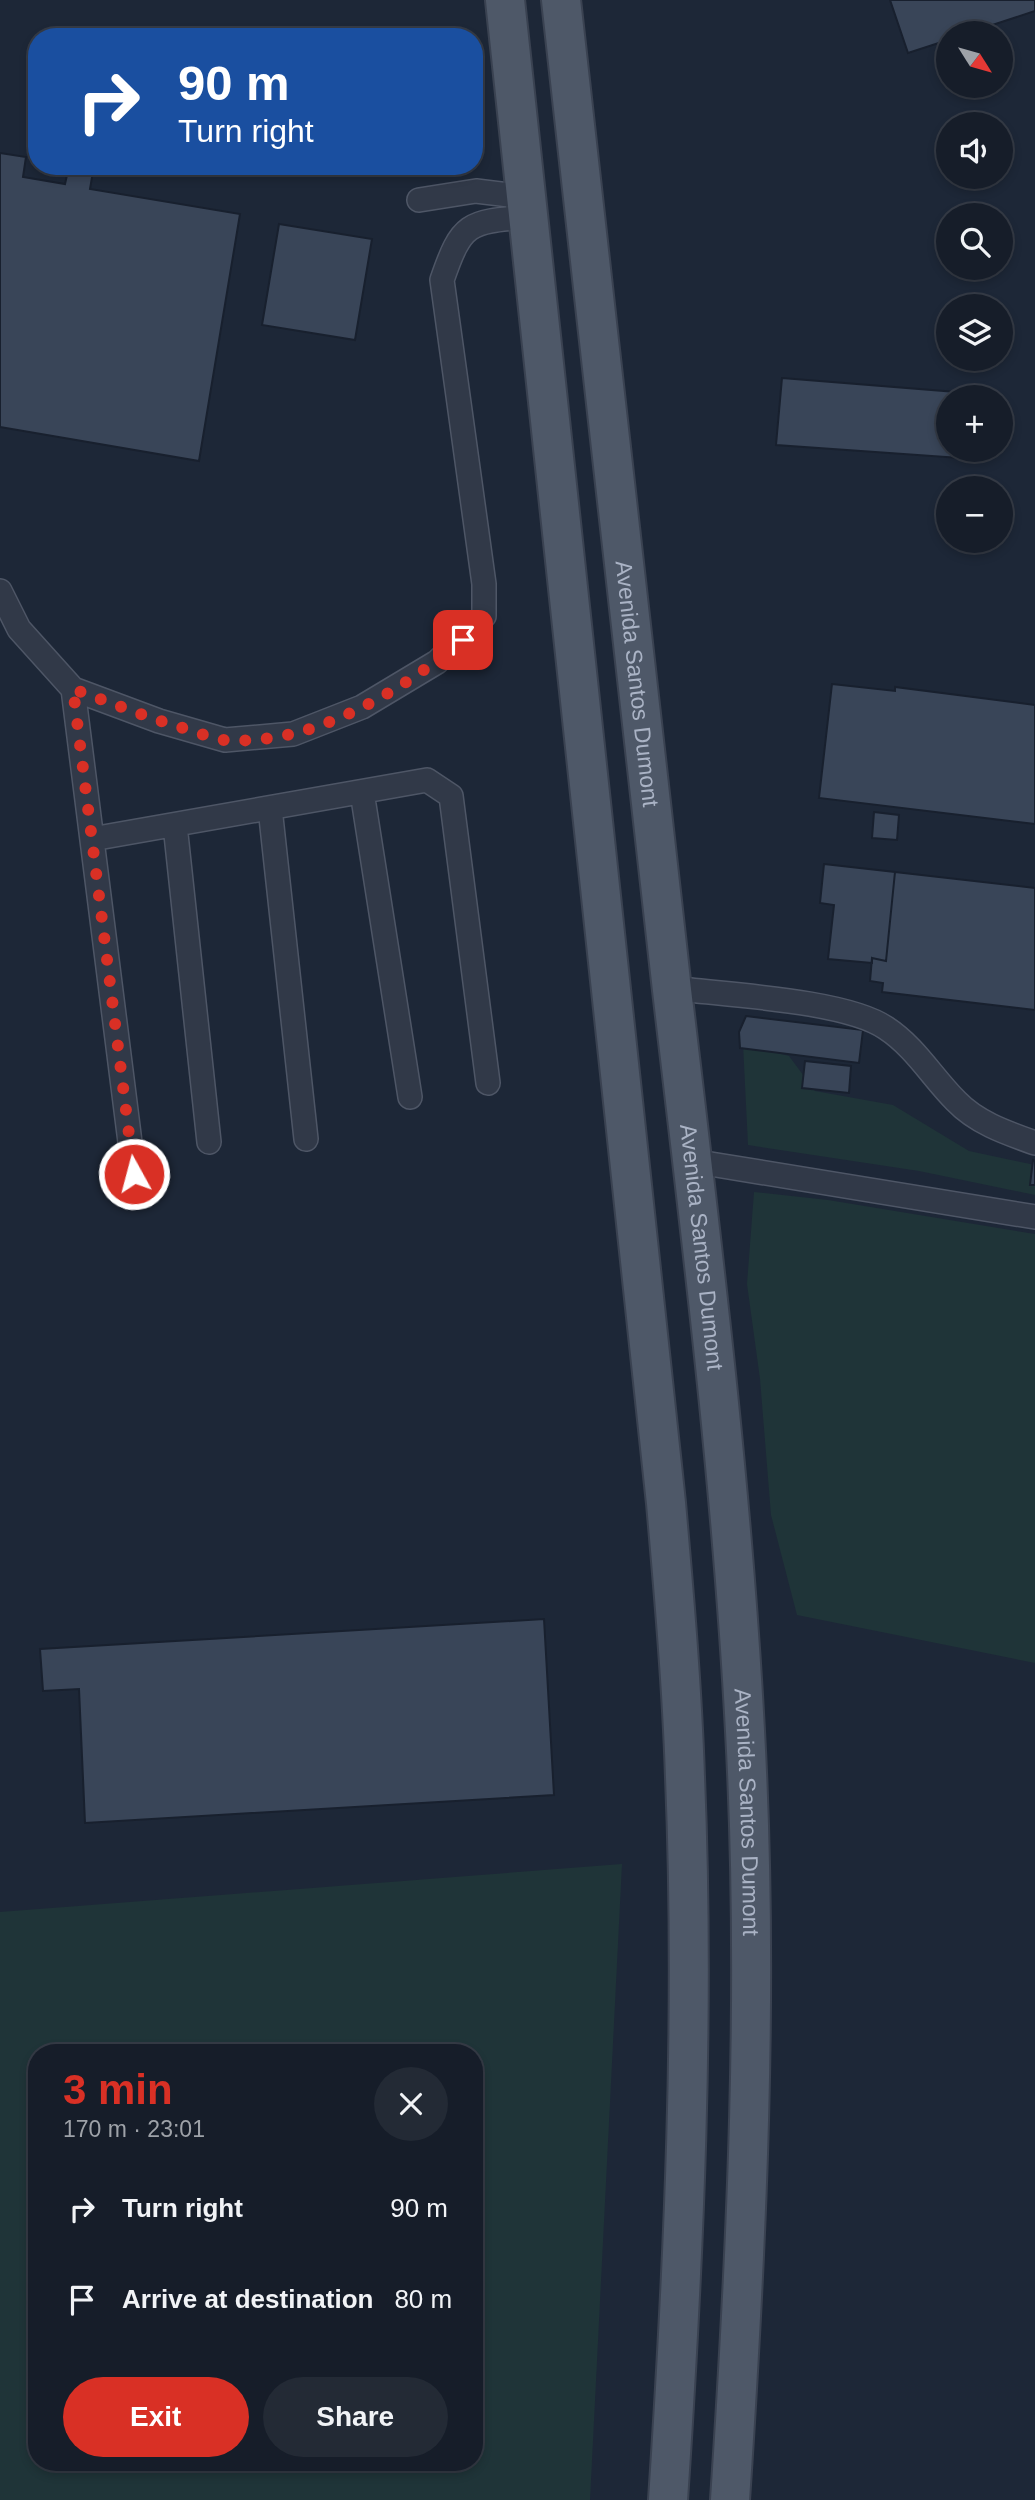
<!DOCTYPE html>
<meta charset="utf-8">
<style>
:root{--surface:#161d29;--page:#232a35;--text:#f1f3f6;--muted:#9ea2a8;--line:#353b46;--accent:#d93025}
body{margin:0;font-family:Helvetica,sans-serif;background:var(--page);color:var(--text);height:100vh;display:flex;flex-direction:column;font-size:26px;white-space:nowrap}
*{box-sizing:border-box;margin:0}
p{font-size:23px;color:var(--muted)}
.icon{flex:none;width:38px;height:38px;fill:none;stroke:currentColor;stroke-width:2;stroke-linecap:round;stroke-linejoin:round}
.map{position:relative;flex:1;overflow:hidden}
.sheet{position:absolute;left:28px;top:2044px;width:455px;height:427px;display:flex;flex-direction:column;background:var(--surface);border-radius:28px;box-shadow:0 4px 10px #0003,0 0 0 2px var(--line)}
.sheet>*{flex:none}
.banner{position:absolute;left:28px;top:28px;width:455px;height:147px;border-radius:28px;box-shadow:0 4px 10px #0003,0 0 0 2px var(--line);background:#1a4fa0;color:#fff;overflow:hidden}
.needle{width:46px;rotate:127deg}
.buttons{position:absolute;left:936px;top:21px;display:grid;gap:14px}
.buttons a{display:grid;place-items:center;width:77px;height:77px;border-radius:50%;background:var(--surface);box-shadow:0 4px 10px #0003,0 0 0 2px var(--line);font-size:35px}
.pin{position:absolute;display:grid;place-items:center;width:60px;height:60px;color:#fff;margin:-30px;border-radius:14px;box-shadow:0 4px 10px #0006}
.me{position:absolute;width:77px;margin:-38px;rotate:353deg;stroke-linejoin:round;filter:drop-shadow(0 0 5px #0008)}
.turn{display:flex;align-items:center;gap:24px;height:147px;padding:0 35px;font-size:32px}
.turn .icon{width:91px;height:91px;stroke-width:2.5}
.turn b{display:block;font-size:49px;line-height:60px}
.round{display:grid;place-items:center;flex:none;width:74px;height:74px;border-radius:37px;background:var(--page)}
.headline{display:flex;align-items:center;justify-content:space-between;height:119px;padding:0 35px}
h1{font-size:42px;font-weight:700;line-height:52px;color:var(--accent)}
.cta{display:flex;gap:14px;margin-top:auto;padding:14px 35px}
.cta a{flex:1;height:80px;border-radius:42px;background:var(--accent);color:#fff;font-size:28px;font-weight:700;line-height:80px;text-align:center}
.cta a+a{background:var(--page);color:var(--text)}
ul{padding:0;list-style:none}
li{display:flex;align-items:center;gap:21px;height:91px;padding:0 35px}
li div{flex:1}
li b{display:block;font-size:26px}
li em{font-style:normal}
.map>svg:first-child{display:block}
.green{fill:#1f3438;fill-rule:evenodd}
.building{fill:#394558;stroke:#18202e;stroke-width:2}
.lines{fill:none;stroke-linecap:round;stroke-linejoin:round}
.service-casing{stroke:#4e5666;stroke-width:26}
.primary-casing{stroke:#3a4251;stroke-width:42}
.service{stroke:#313948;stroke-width:23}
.primary{stroke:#4e5868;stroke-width:38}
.route{stroke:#d93025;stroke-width:12;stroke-dasharray:0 21.6}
.labels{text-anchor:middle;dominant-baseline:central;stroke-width:7;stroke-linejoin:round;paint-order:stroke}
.street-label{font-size:23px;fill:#aab3c5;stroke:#171e2c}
</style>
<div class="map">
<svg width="1035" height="2500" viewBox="0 0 1035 2500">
<rect width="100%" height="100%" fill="#1d2737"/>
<path class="green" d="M743 1044 789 1056 815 1091 893 1105 969 1151 1035 1165V1195L919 1171 748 1145Z
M754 1192 828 1200 1035 1234V1663L797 1615 771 1515 760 1379 747 1284Z
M622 1864 590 2500H0V1912ZM37 2053H474V2462H37Z"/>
<path class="building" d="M890 0H1035V11L968 33H948V40L908 53Z
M0 153 26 157 23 177 65 184 69 166H94L90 189 240 214 199 461 0 427Z
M279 224 372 239 355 340 262 325Z
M782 378 956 392V397H948V450H961L960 458 776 445Z
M832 684 895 691V687L1035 705V824L819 798Z
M874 812 899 815 897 840 872 838Z
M824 864 895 872 886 961 872 958V963L828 959 834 905 820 903Z
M895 872 1035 888V1010L882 992 883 983 870 981 872 958 886 961Z
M746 1016 863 1030 859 1063 740 1048 739 1032Z
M805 1061 851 1066 849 1093 802 1088Z
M1033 1160 1035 1161V1185H1030Z
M544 1619 554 1795 85 1823 79 1689 43 1691 40 1649Z"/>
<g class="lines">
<defs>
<path id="service" d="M419 200 476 191 525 197
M0 591 19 629 73 689 159 721 225 740 293 734 362 707 437 662 484 616V584L442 280C462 222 468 222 527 217
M73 689 134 1174
M362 792 410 1097
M270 808 306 1139
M175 825 209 1142
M92 839 427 780 451 796 488 1083
M672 988C725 995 845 1000 886 1028 915 1047 932 1077 956 1101 977 1123 1007 1133 1035 1143
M692 1161 1035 1217"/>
<g id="primary">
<path d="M505 0 666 1503C674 1594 682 1686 685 1777 695 2018 684 2260 668 2500"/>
<path id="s1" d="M561 0C598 330 634 660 672 990 701 1237 732 1483 745 1731 759 1987 747 2245 730 2500"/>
</g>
</defs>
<use href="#service" class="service-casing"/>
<use href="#primary" class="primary-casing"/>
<use href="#service" class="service"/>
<use href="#primary" class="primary"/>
</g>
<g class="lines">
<path class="route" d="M134 1174 73 689C112 703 150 719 190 730 201 733 214 740 226 740 311 746 399 693 463 640"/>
</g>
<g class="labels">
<g class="street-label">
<text stroke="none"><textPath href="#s1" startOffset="688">Avenida Santos Dumont</textPath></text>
<text stroke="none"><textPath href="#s1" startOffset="1255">Avenida Santos Dumont</textPath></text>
<text stroke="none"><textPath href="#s1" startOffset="1822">Avenida Santos Dumont</textPath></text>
</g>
</g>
</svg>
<div class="buttons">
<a><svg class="needle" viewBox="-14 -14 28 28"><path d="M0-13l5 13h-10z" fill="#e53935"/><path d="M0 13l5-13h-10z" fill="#9ea2a8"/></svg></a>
<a><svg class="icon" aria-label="sound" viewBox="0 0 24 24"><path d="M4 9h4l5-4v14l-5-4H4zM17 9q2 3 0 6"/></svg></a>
<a><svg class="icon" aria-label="search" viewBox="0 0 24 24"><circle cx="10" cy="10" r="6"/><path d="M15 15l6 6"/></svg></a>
<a><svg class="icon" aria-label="layers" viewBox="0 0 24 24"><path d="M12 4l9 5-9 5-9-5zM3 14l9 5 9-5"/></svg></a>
<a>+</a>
<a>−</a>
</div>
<div class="pin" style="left:463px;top:640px;background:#d93025"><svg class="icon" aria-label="arrive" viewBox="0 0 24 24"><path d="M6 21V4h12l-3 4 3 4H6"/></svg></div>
<svg class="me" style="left:134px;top:1174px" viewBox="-20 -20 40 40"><circle r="17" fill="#d93025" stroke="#fff" stroke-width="3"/><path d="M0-11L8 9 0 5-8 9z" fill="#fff"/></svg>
<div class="banner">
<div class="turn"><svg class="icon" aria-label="right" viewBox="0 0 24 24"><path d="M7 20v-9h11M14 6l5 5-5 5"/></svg><div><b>90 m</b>Turn right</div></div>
</div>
<section class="sheet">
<div class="headline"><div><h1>3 min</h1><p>170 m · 23:01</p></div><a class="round"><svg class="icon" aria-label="close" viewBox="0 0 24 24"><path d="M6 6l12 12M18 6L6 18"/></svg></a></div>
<ul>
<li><svg class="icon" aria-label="right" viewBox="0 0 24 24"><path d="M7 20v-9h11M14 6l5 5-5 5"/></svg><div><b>Turn right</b></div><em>90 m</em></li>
<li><svg class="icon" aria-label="arrive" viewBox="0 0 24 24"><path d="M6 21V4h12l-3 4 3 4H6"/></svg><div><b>Arrive at destination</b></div><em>80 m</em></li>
</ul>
<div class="cta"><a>Exit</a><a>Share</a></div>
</section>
</div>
